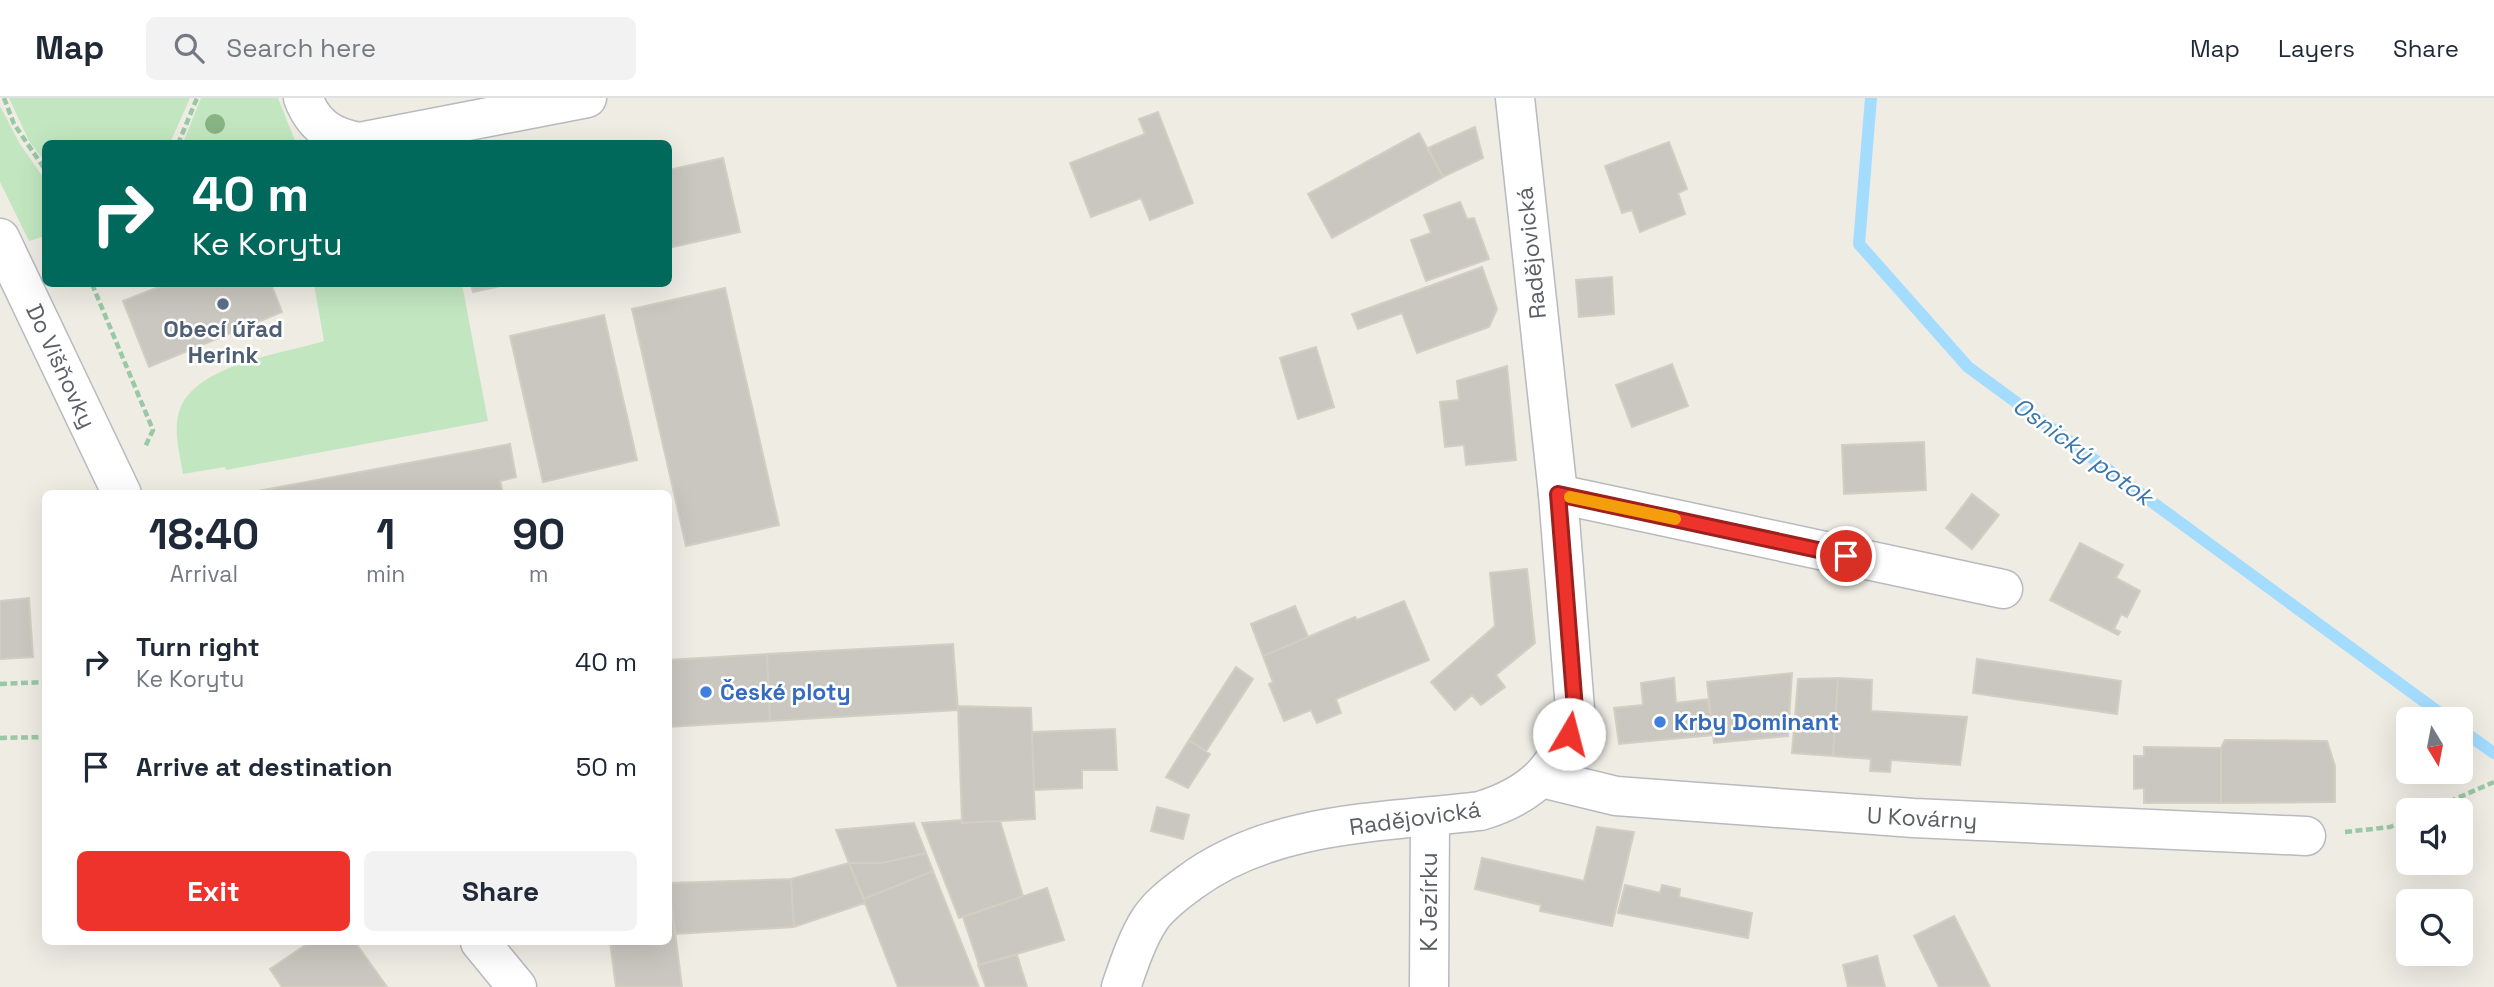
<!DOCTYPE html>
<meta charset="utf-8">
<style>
:root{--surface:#fff;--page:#f2f2f3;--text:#1f2937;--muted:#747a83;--line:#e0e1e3;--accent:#ed332c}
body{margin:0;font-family:"Space Grotesk",sans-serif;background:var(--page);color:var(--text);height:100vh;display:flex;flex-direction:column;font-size:26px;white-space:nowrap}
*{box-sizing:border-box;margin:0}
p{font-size:23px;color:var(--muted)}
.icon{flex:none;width:38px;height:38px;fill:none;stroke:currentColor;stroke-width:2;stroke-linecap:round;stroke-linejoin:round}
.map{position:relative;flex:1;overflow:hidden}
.panel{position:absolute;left:42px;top:392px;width:630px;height:455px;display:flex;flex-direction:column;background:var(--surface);border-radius:10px;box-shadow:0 7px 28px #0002}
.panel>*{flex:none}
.banner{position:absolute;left:42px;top:42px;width:630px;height:147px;border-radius:10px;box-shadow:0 7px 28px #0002;background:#00695c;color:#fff;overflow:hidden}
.needle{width:46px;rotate:170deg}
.fabs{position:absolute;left:2396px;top:609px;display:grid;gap:14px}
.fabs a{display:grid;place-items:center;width:77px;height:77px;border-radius:10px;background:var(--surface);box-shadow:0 7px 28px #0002;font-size:35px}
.pin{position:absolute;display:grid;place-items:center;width:60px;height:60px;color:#fff;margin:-30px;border:4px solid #fff;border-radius:50%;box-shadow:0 2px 7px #0007}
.me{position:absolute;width:77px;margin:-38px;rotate:8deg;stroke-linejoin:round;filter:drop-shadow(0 0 5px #0008)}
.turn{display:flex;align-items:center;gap:24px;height:147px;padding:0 35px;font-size:32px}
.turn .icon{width:91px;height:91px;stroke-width:2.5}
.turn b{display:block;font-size:49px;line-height:60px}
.eta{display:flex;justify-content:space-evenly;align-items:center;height:119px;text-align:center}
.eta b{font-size:42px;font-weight:700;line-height:49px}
.button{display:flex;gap:14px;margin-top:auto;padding:14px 35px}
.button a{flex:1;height:80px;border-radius:10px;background:var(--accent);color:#fff;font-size:28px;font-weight:700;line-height:80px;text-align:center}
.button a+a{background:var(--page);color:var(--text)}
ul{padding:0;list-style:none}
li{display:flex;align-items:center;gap:21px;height:105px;padding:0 35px}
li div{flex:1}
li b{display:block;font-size:26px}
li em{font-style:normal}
header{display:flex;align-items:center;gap:42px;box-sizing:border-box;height:98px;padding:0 35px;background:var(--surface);border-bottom:2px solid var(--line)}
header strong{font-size:33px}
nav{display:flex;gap:38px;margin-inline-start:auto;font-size:24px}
.search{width:490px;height:63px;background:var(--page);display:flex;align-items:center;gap:18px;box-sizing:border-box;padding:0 24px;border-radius:10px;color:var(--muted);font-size:26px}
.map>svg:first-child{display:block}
.green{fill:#c2e7c0}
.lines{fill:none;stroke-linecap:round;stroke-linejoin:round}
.stream{stroke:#a4dcff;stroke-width:12}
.building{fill:#cac7c1;stroke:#d4cec2;stroke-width:2}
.minor-casing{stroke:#b7babe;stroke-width:41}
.tertiary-casing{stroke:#b7babe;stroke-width:41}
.path{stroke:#99c8a5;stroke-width:4.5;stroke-dasharray:7 3.5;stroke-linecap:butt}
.minor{stroke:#fff;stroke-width:38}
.tertiary{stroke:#fff;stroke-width:38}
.tree{fill:#88b383}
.route-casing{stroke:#9a211d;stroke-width:18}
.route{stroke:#ed332c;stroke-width:12}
.slow{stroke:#f59e0b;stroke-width:12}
.service-dot{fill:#5c6f8a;stroke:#fff;stroke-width:2.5}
.shop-dot{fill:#3f7fe0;stroke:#fff;stroke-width:2.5}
.labels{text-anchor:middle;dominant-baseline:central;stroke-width:5;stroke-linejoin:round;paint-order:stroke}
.street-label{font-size:23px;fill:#5c6065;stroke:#fff}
.service-label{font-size:23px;font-weight:bold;fill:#4e5e75;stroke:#fff}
.shop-label{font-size:23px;font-weight:bold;fill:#366cbe;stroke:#fff;text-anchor:start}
.water-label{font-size:24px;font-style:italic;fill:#3c77ab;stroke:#fff}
</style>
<header>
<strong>Map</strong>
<div class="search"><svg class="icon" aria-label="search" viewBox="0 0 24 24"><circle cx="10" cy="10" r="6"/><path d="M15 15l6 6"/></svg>Search here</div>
<nav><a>Map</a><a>Layers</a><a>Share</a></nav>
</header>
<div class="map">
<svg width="2494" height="889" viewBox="0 0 2494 889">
<rect width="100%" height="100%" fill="#efece4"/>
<path class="green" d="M9 0H190L170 45 46 46 45 64 29 43Z
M201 0H278L296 45H183Z
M0 8 20 46 45 82V138L29 143 0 84Z
M314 186H462L488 323 226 372 225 369 183 376C180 357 174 336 178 318 188 267 283 256 324 243Z"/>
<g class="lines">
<path class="stream" d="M1871 0 1859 146 1968 269 2448 621
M2460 631 2494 655"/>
</g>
<path class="building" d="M1158 14 1193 105 1150 122 1141 100 1091 119 1070 65 1145 36 1139 21Z
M1475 29 1483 60 1443 79 1428 50Z
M1419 35 1443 79 1332 140 1308 96Z
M1669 44 1687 91 1678 95 1685 116 1640 134 1632 112 1622 115 1605 68Z
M723 60 740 134 668 150V72Z
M1460 104 1467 121 1474 120 1489 161 1426 183 1411 142 1431 135 1424 117Z
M1482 169 1497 211 1489 229 1417 255 1402 215 1358 231 1352 216Z
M1612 179 1614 216 1579 219 1576 182Z
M166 186H271L282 214 149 269 123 203Z
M471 186H510L473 194Z
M725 190 779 427 686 448 632 211Z
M604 217 637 362 543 384 510 238Z
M1316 249 1334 309 1298 321 1280 260Z
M1672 266 1688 308 1632 329 1616 287Z
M1507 268 1516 362 1466 367 1464 347 1445 349 1440 304 1459 302 1457 283Z
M1924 344 1926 392 1844 396 1842 347Z
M510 346 516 379 500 383 503 396H242Z
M1972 396 1999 417 1972 451 1946 430Z
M2080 445 2123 467 2116 480 2140 493 2127 519 2121 516 2114 531 2120 534 2118 537 2050 502Z
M1527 471 1535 545 1496 577 1505 589 1481 607 1472 597 1455 612 1431 584 1495 528 1490 475Z
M29 500 33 559 0 561V503Z
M1404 503 1429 562 1336 601 1341 615 1317 625 1311 612 1284 623 1269 586 1273 584 1263 558 1355 519 1357 522Z
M1295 508 1308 539 1263 558 1251 526Z
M953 546 958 612 770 623 767 556Z
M767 556 770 623 668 629V562Z
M1977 561 2121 583 2117 616 1973 595Z
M1236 569 1253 581 1206 653 1189 642Z
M1792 575 1788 638 1714 645 1707 584Z
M1674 580 1676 605 1708 601 1713 637 1619 646 1614 610 1643 607 1641 585Z
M1838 580 1872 582 1871 613 1967 619 1960 667 1891 662 1890 674 1870 673 1871 661 1833 658Z
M1838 580 1833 658 1792 655 1798 581Z
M958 608 1031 610 1035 721 962 725Z
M1115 631 1117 672H1082V690L1034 692 1032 634Z
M1189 642 1210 656 1188 690 1166 679Z
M2225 642 2327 643 2335 668V704L2221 705V650Z
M2144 649 2221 650V705H2144V690L2134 691V658H2144Z
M1157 709 1189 717 1183 741 1151 733Z
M962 722V725L1000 723 1023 798 959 820 922 725Z
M914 725 926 755 882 765H849L836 732Z
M1597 729 1634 734 1612 828 1540 813 1541 807 1475 791 1482 760 1584 783Z
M926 755 933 773 864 801 849 765H882Z
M849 765 865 805 794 829 791 781Z
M933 773 979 889H898L865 805 864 801Z
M791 781 794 829 675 836 669 785Z
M1625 787 1660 795 1662 787 1680 791 1679 799 1752 815 1748 840 1618 815Z
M1047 790 1064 842 979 867 963 819Z
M672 810 682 889H616L610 844H668V811Z
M1954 818 1990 889H1939L1914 838Z
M310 844H355L387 889H282L270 871Z
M1017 857 1027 889H986L978 867Z
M1877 858 1885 889H1848L1843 867Z"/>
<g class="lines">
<defs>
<path id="minor" d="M303 0C314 28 331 39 360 44L587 0
M0 140 122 396
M1558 396 2003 491
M1542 680 1616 698 1914 720 2306 738
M480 844 517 889
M1429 889 1430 719"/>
<path id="tertiary" d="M1121 889C1129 866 1137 841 1150 821 1160 806 1176 795 1189 785 1272 723 1381 725 1480 713 1536 696 1562 667 1575 611L1558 396 1515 0"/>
</defs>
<use href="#minor" class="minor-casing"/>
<use href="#tertiary" class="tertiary-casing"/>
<path class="path" d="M4 0 14 26 46 73
M178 46 197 0
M92 186 153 332 145 349
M0 586 46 584
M0 640 46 639
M2430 712 2494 684
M2345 734 2390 729 2408 722"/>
<use href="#minor" class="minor"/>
<use href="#tertiary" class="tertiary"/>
</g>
<circle class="tree" cx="215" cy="26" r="10"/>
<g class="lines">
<defs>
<path id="route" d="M1569 636 1575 611 1558 396 1846 458"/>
</defs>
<use href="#route" class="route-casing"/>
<use href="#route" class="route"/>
<path class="slow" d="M1570 399 1675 421"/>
</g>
<circle class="service-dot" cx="223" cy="206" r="7"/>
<g class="shop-dot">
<circle cx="706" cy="594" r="7"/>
<circle cx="1660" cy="624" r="7"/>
</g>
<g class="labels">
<g class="street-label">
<text transform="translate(1531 155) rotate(-96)">Radějovická</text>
<text transform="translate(61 268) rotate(65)">Do Višňovky</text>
<text transform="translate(1415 720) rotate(-8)">Radějovická</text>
<text transform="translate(1922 720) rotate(3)">U Kovárny</text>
<text transform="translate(1429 804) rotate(-90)">K Jezírku</text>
</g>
<g class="service-label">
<text x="223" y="231">Obecí úřad<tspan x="223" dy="26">Herink</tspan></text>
</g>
<g class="shop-label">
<text x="720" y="594">České ploty</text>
<text x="1674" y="624">Krby Dominant</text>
</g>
<g class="water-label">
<text transform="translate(2083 353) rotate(36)">Osnický potok</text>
</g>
</g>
</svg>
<div class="fabs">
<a><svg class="needle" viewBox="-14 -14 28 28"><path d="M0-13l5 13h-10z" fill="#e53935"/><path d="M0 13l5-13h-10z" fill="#747a83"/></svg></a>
<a><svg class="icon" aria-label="sound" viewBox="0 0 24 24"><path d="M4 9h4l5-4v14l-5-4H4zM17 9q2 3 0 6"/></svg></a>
<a><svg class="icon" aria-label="search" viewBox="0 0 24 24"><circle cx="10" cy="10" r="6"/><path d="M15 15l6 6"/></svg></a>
</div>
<div class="pin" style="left:1846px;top:458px;background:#d93025"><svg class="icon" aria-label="arrive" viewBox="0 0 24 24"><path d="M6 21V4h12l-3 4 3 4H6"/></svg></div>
<svg class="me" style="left:1569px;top:636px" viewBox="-20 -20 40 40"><circle r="19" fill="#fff"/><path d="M0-13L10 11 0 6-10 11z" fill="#ed332c"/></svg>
<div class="banner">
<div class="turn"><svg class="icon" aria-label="right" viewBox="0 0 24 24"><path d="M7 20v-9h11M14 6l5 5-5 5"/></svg><div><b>40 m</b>Ke Korytu</div></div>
</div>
<section class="panel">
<div class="eta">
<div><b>18:40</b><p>Arrival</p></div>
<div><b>1</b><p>min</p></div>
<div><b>90</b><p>m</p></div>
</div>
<ul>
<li><svg class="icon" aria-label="right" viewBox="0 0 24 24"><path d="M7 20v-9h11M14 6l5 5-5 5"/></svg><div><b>Turn right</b><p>Ke Korytu</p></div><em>40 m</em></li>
<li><svg class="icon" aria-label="arrive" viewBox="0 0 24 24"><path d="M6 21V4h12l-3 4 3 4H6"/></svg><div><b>Arrive at destination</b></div><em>50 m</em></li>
</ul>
<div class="button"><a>Exit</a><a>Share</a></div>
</section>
</div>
